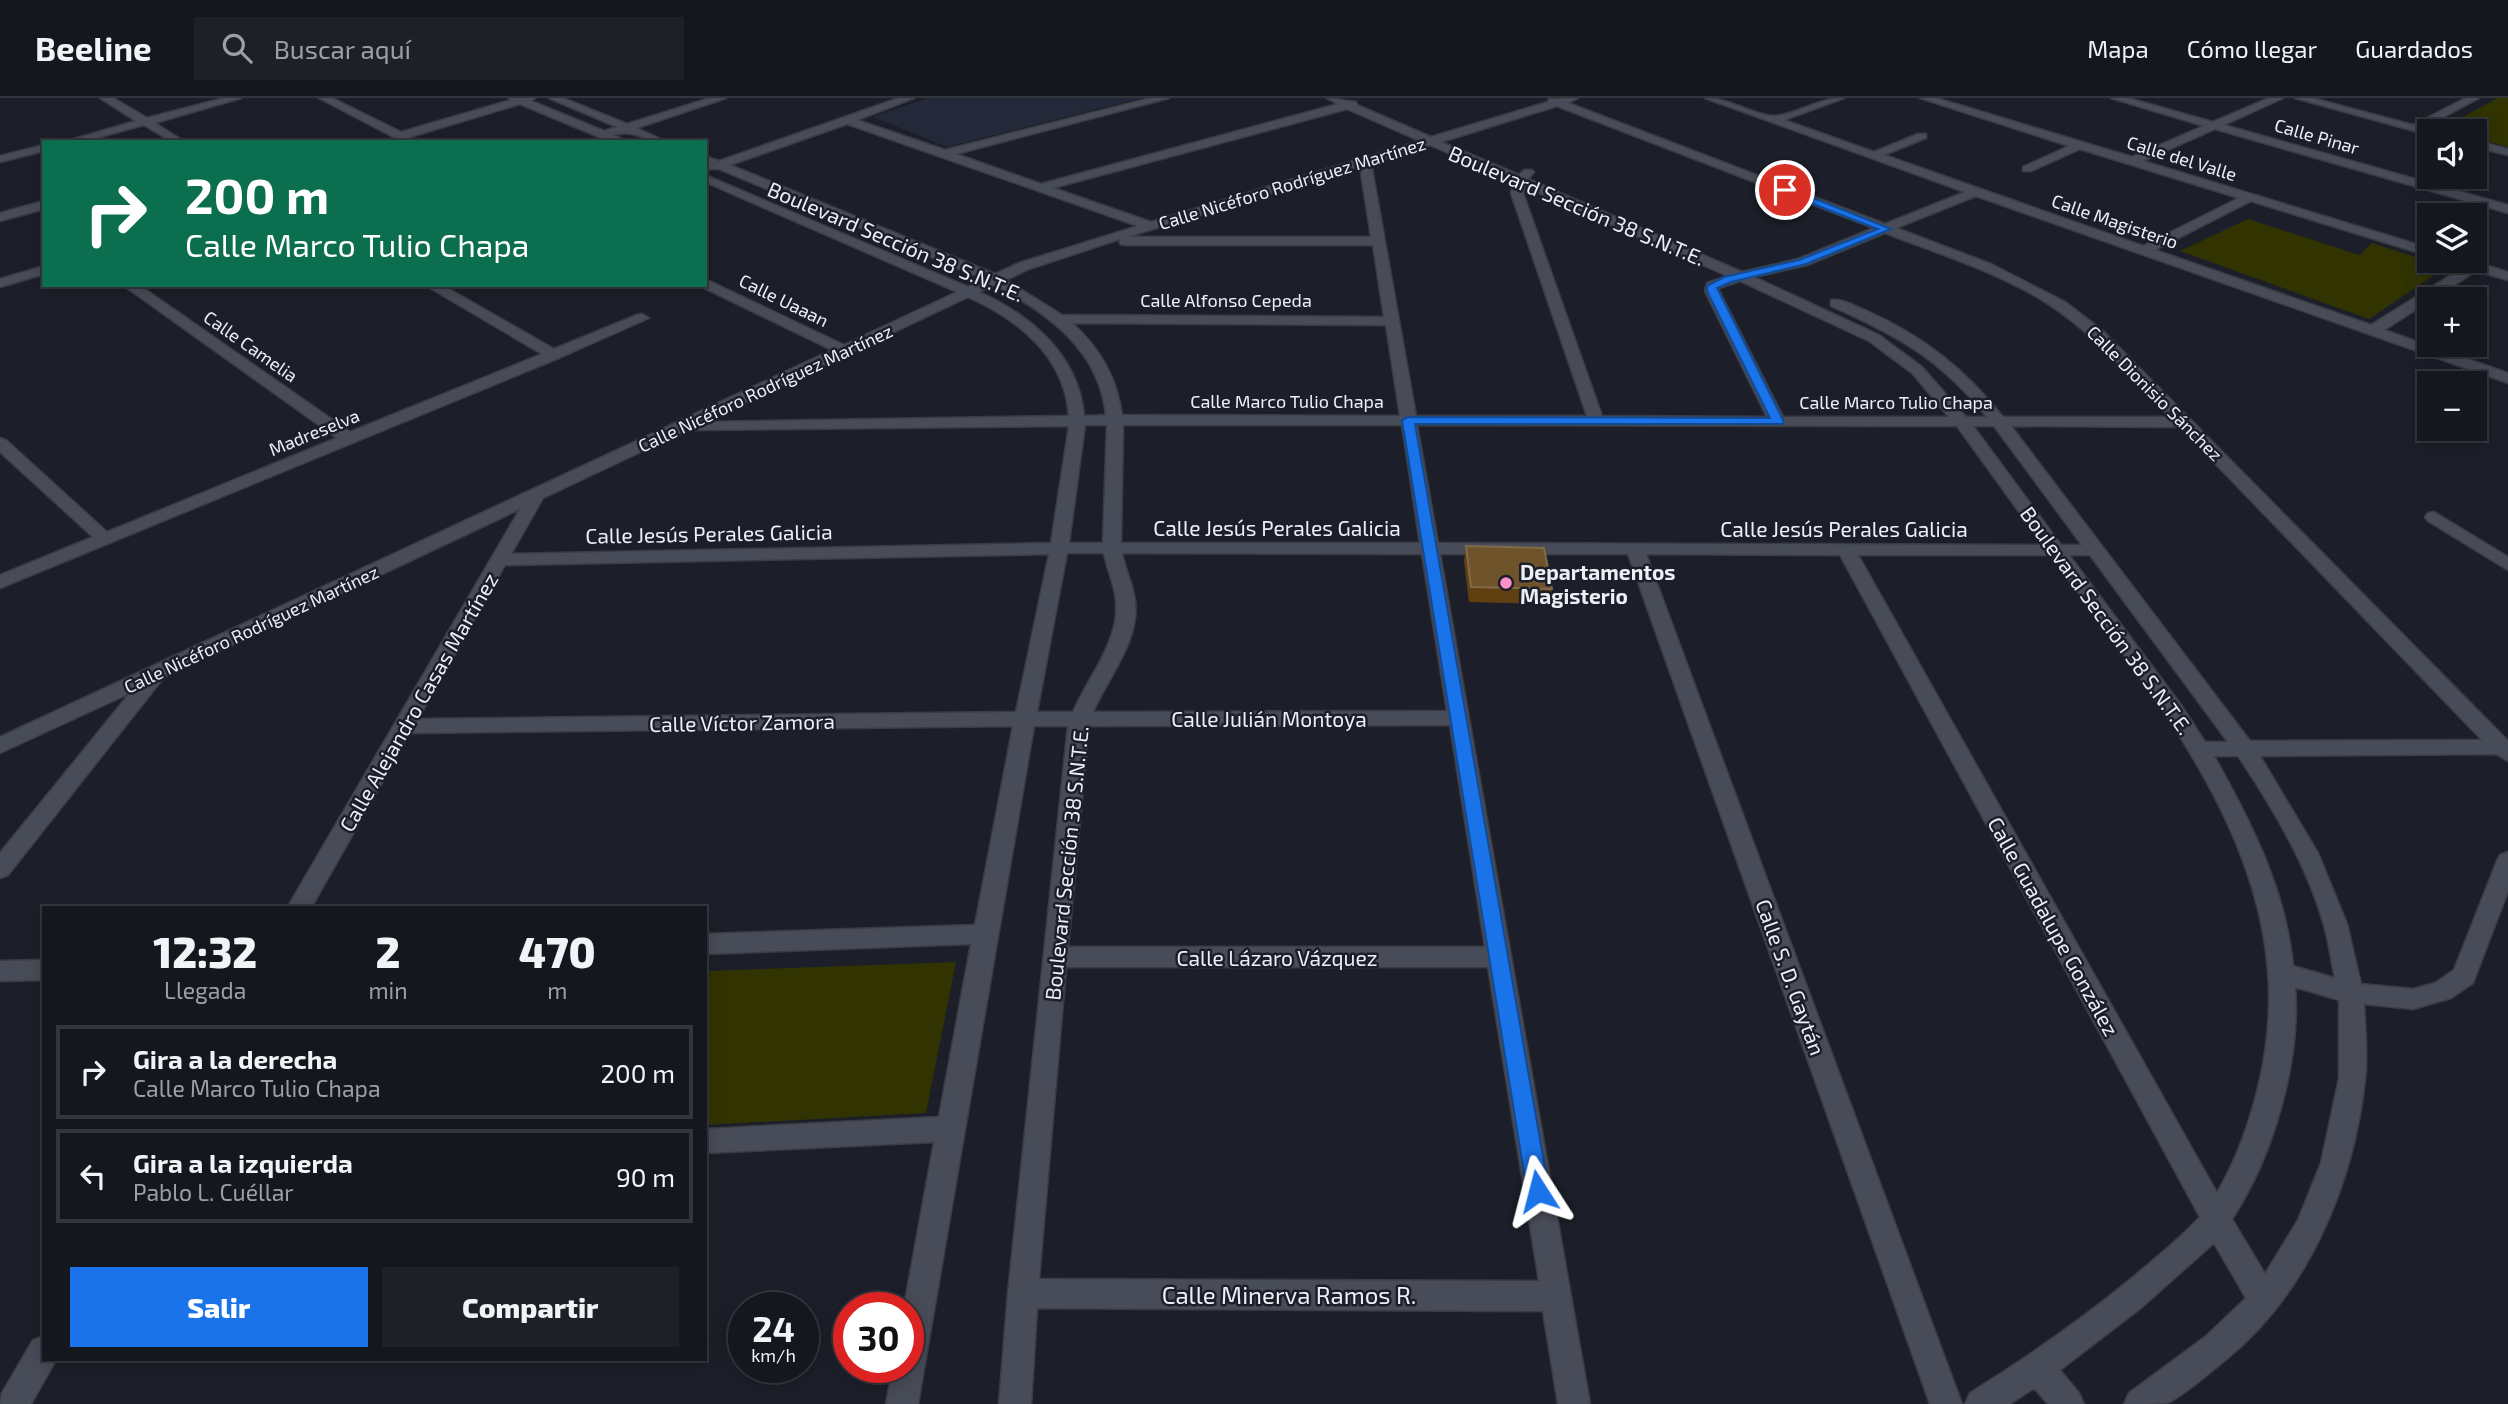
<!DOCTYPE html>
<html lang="es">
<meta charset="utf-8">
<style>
:root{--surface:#15171f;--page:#1e2028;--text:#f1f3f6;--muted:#9d9fa4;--line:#34363d;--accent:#1a73e8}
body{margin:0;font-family:"Exo 2",sans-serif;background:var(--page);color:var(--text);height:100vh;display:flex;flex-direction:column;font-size:26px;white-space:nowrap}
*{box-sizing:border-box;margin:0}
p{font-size:23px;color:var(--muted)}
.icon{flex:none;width:38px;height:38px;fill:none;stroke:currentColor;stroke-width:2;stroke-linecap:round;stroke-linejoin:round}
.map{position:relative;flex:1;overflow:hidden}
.drawer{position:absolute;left:42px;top:808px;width:665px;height:455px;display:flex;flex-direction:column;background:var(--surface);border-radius:0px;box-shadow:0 4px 18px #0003,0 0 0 2px var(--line)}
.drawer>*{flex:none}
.guide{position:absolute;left:42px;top:42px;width:665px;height:147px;border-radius:0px;box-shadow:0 4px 18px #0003,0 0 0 2px var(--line);background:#0b6e4f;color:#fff;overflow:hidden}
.buttons{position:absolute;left:2417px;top:21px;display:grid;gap:14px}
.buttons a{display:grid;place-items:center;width:70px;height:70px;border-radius:0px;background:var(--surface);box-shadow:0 4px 18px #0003,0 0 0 2px var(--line);font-size:35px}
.speed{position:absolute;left:728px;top:1194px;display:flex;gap:14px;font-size:35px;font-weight:700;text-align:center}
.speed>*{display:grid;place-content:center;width:91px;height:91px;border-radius:50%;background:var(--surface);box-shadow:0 4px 18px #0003,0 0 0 2px var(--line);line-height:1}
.speed small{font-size:18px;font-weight:400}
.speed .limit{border:10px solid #d22;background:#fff;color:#111}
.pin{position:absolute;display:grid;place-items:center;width:60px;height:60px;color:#fff;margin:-30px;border:4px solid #fff;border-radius:50%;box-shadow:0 2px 7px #0007}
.me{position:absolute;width:77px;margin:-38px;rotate:351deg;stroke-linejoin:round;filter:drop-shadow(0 0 5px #0008)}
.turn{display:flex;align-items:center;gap:24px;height:147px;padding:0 28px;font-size:32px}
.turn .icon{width:91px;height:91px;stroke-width:2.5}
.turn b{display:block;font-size:49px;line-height:60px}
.eta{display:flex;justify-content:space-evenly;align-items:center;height:119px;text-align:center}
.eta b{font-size:42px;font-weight:800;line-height:49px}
.action{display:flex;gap:14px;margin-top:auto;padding:14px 28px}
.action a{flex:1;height:80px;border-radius:0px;background:var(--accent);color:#fff;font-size:28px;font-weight:800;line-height:80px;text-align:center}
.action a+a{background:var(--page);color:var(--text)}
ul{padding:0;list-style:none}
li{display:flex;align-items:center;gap:21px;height:94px;margin:0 14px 10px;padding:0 14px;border:4px solid var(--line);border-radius:0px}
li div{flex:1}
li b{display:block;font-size:26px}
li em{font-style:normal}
header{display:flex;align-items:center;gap:42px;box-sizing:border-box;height:98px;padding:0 35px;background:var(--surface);border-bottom:2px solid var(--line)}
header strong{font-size:33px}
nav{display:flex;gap:38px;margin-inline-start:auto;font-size:24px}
.search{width:490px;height:63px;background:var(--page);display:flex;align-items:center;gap:18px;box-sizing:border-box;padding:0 24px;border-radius:0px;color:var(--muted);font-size:26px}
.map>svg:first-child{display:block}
.built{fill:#232938}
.green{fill:#313401}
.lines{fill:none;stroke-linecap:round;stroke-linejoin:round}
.minor-casing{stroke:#393c43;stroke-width:3}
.minor{fill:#484c58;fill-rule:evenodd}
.wall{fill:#604011}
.building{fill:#6f532a;stroke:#826b4a;stroke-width:2}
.route{fill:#1a73e8;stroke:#114b97;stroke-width:2}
.poi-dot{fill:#fb8fc6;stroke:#1c1f29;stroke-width:2.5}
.labels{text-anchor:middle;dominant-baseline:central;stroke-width:5;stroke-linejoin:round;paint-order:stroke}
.far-street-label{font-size:18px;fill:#eceff6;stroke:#1c1f29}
.street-label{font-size:21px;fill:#eceff6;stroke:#1c1f29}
.poi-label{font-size:21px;font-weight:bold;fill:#eceff6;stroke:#1c1f29;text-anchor:start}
.near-street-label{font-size:24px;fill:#eceff6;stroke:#1c1f29}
</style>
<header>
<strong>Beeline</strong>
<div class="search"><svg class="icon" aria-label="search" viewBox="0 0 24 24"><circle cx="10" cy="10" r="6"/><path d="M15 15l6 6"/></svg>Buscar aquí</div>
<nav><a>Mapa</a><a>Cómo llegar</a><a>Guardados</a></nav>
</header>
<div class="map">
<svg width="2508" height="1306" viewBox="0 0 2508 1306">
<rect width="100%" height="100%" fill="#1c1f29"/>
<path class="built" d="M927 0H1140L947 49 873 19Z"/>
<path class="green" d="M2498 0H2508V49L2475 40 2474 33 2441 31Z
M2248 121 2359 157 2372 145 2446 169 2369 221 2180 153Z
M956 864 926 1015 705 1027V873Z"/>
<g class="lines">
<defs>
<path id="minor" d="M100 0H113L147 20 224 0H241L155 25 185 44H172L144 27 82 44H63L136 23Z
M319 0H332L401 34 511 2 509 0H535L531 3 604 33 617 29 549 0H563L627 26 710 0H726L637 30 667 44C646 44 634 31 614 37L620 40V44H611L520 6 410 39 415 44H403Z
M899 0H914L857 22 945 52 1151 0H1169L956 56 1041 86 1338 6 1327 0 1356 4 1357 7 1431 39 1548 4 1549 1 1578 0 1568 5 1885 126 1965 94 1705 0C1729 0 1758 19 1774 18 1796 17 1817 0 1844 0L1784 22 1874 54 1918 36H1926V40L1884 57 2143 148 2239 100 2080 51 2031 73H2023V69L2069 48 1920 0H1936L2132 59 2204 28 2111 0H2128L2213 24 2269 0H2283L2224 27 2508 107V115L2215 31 2143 63 2429 150V158L2251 103 2155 152 2371 227 2464 169 2457 167 2456 163H2472L2508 174V182L2476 173 2384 232 2508 275V285L1976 98 1896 130 1991 166 2065 204 2103 233 2508 643V663L2496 656 2260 658 2318 755 2347 826 2361 886 2413 891 2435 885 2454 872 2497 763 2500 757 2508 754V793L2473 885 2451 900 2413 911 2364 906C2365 931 2368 957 2365 981 2354 1086 2307 1198 2223 1264 2209 1275 2181 1300 2167 1305 2156 1306 2136 1306 2124 1306L2129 1295 2205 1239 2246 1200 2214 1145 2142 1209 2060 1272 2079 1295 2084 1306H2048L2034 1290 2010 1306H1965L1970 1295C2026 1260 2081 1222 2132 1180 2155 1160 2179 1142 2200 1119L1840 457 1646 456 1962 1306H1930L1628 456H1440L1590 1306H1558L1543 1213 1037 1210 1031 1306H999L1008 1195 1068 628H1034L918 1306H886L893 1269H908V1209H904L934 1044 705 1055V1031L939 1019 971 846 705 856V836L975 827 1013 628 410 635 311 810H287L520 411 164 579 8 777 0 780V755L130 595 0 655V639L832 252 700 188 705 187V181L844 247 957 194 705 84V77L968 189 984 181 719 71H709V67L705 65V58L719 63ZM1557 8 1874 130 1798 161 1742 174 1528 81 1534 74 1532 72H1524L1519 77 1441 44ZM1347 11 1420 43 1151 124 1053 90ZM847 26 1138 128 1019 165 995 176 730 67ZM1430 47 1514 84 1511 95 1587 318H1416L1371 65ZM1360 68 1371 139H1127ZM1525 89 1728 178 1707 185 1705 193 1767 319 1602 318 1523 95ZM1885 135C1939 156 2010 178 2057 212 2100 242 2134 282 2170 319H2003C1965 271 1923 238 1867 213 1856 209 1843 200 1831 202V208C1898 238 1939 260 1987 319H1966L1922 269 1879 237 1754 179 1807 167ZM1120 141V146L1125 147H1373L1384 219 1062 217 1006 182 1029 171ZM1740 183 1869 243 1912 275 1949 319H1783L1719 193V190ZM995 187C1049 216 1099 252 1106 317L1084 318C1079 258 1031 217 979 194ZM968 199C1019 222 1065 259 1069 318L704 324ZM1072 225 1386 227 1400 318 1122 317C1117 280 1100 250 1072 225ZM1085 327H1107L1103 445H1069ZM1123 327H1402L1420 445H1121ZM1417 327 1957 328 2043 447 1438 445ZM1069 328 1051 445 511 456 543 400 687 332ZM1973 328H1994L2082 447H2061ZM2011 328 2180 329 2482 642 2250 643ZM1067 455H1104C1107 472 1115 487 1116 503 1120 543 1088 579 1073 614H1037ZM1122 455 1422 456 1447 613 1093 614C1108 579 1140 543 1135 503 1133 487 1125 471 1122 455ZM1049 456 1016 614 418 621 505 467ZM1858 457H2051C2163 612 2307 775 2260 981 2251 1021 2238 1059 2217 1095ZM2069 457H2090L2228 644H2205L2181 607ZM1450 627 1485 849H1068L1089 628ZM2214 658H2238C2273 710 2307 767 2324 827 2329 844 2331 863 2335 880L2293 868C2286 792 2251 724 2214 658ZM1066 869H1488L1539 1183 1039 1181ZM2295 889 2339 902V980L2321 1065 2298 1122 2265 1176 2232 1121C2273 1059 2301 963 2295 889Z
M2295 0H2312L2413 27 2466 0H2479L2425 29 2434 33H2429V37Z
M2474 42 2508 51V57L2474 49Z
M44 47V53L0 64V58Z
M44 103V111L0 123V115Z
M44 168V176L0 189V181Z
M123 187H139L350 334 542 256 425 187H442L554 251 637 217 642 216 649 220 559 260 0 490V477L93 439 0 354V340L6 342 107 434 337 340Z
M2434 414 2508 459V472L2428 423 2425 419 2428 415Z
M44 862V882L0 883V863Z
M44 1238V1262H56L31 1306H0L2 1295 33 1242Z"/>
</defs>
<use href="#minor" class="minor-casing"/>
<use href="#minor" class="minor"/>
</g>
<path class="wall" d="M1466 448 1552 491 1549 506 1469 504 1464 463Z"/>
<path class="building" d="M1466 448 1544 450 1552 491 1471 489Z"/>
<path class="route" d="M1782 90H1788L1891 131 1806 166 1731 184 1717 190 1784 324 1782 326H1415L1549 1093 1545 1100 1538 1103 1530 1100 1527 1093 1402 322 1408 319 1770 320 1707 193V188L1724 179 1799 162 1878 131 1782 94Z"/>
<circle class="poi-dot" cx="1506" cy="485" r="7"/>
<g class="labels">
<g class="far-street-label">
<text transform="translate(2317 38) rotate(16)">Calle Pinar</text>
<text transform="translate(2182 60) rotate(17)">Calle del Valle</text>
<text transform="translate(1292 85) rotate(-17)">Calle Nicéforo Rodríguez Martínez</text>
<text transform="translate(2115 123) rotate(19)">Calle Magisterio</text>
<text transform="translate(784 202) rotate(26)">Calle Uaaan</text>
<text x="1226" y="202">Calle Alfonso Cepeda</text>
<text transform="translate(251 248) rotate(35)">Calle Camelia</text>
<text transform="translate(765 290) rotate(-25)">Calle Nicéforo Rodríguez Martínez</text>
<text transform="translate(2155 295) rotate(45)">Calle Dionisio Sánchez</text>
<text x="1287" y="303">Calle Marco Tulio Chapa</text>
<text x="1896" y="304">Calle Marco Tulio Chapa</text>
<text transform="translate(314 334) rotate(-22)">Madreselva</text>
<text transform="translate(251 531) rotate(-25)">Calle Nicéforo Rodríguez Martínez</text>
</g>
<g class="street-label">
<text transform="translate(1577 107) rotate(23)">Boulevard Sección 38 S.N.T.E.</text>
<text transform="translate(896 143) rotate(23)">Boulevard Sección 38 S.N.T.E.</text>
<text x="1277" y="429">Calle Jesús Perales Galicia</text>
<text x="1844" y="430">Calle Jesús Perales Galicia</text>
<text transform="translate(709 435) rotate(-1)">Calle Jesús Perales Galicia</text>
<text transform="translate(2107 522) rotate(54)">Boulevard Sección 38 S.N.T.E.</text>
<text transform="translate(418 604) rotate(-60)">Calle Alejandro Casas Martínez</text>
<text x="1269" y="620">Calle Julián Montoya</text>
<text transform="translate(742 624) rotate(-1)">Calle Víctor Zamora</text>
<text transform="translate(1066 765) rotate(-84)">Boulevard Sección 38 S.N.T.E.</text>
<text transform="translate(2054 828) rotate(61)">Calle Guadalupe González</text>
<text x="1277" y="859">Calle Lázaro Vázquez</text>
<text transform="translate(1791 879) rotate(70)">Calle S. D. Gaytán</text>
</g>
<g class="poi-label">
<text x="1520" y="473">Departamentos<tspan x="1520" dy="24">Magisterio</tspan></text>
</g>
<g class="near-street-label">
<text x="1289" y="1196">Calle Minerva Ramos R.</text>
</g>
</g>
</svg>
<div class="buttons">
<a><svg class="icon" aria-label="sound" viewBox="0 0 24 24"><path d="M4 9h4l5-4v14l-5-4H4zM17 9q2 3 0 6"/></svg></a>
<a><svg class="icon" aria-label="layers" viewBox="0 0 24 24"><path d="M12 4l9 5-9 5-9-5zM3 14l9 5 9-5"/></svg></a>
<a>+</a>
<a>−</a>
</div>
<div class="speed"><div>24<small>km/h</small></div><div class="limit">30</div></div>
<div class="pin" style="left:1785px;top:92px;background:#d93025"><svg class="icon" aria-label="arrive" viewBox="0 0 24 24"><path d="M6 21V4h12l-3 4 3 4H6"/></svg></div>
<svg class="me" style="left:1538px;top:1093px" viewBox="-20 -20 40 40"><path d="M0-17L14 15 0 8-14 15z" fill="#1a73e8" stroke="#fff" stroke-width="4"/></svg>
<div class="guide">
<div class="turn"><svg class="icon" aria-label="right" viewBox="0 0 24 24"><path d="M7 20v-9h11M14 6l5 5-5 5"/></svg><div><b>200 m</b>Calle Marco Tulio Chapa</div></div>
</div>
<section class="drawer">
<div class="eta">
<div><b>12:32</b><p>Llegada</p></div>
<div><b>2</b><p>min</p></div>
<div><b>470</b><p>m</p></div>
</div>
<ul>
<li><svg class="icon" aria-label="right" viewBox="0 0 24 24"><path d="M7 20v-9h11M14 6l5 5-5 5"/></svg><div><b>Gira a la derecha</b><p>Calle Marco Tulio Chapa</p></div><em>200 m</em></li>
<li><svg class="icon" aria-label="left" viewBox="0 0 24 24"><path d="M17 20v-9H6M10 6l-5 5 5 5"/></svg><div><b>Gira a la izquierda</b><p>Pablo L. Cuéllar</p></div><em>90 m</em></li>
</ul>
<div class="action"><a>Salir</a><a>Compartir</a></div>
</section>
</div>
